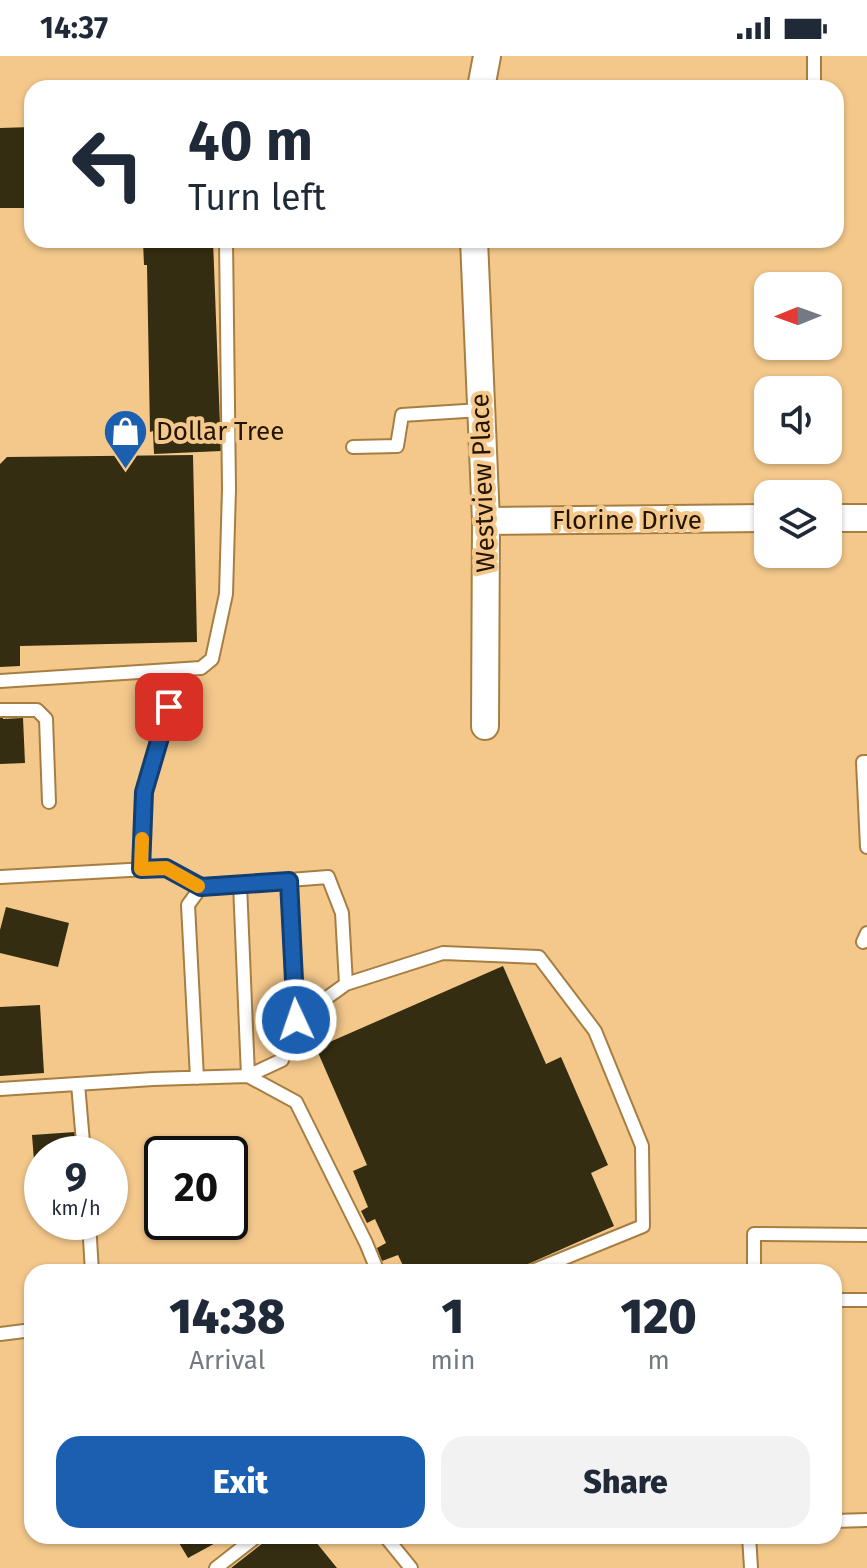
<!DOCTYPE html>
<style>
:root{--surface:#fff;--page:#f2f2f3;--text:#1f2937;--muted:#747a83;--accent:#1b60b0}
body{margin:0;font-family:"Fira Sans",sans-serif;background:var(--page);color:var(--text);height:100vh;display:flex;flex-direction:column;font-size:30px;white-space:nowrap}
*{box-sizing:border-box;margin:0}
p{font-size:26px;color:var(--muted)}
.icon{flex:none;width:44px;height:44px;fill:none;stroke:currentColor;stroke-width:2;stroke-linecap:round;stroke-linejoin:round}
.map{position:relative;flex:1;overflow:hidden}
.side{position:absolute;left:24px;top:1208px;width:818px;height:280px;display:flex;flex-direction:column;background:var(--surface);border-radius:24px;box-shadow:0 2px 6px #0004}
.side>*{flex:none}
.guide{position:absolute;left:24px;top:24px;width:820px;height:168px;border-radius:24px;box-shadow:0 2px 6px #0004;background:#fff;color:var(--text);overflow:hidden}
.needle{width:52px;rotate:269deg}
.buttons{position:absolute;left:754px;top:216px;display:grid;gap:16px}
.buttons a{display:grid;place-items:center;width:88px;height:88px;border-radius:16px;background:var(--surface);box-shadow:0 2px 6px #0004;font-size:40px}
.speed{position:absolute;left:24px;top:1080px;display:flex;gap:16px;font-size:40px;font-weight:700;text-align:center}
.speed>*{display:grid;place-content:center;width:104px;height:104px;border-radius:50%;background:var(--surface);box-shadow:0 2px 6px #0004;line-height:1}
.speed small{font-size:20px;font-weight:400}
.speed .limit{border:4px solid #111;border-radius:12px;background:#fff;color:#111}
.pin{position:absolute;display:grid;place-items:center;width:68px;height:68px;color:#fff;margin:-34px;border-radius:16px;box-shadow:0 4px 12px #0006}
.me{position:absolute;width:88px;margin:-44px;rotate:357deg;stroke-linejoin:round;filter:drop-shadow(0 0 6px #0008)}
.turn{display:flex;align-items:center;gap:28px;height:168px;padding:0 32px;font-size:36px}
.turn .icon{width:104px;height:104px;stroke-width:2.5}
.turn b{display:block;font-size:56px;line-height:68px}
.eta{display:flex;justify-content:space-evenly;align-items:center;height:136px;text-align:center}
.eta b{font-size:48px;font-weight:800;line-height:56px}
.button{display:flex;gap:16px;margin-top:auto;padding:16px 32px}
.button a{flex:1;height:92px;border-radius:24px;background:var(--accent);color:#fff;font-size:32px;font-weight:800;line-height:92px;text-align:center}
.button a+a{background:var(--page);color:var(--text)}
.status{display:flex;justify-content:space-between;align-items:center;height:56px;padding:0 40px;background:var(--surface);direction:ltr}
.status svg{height:22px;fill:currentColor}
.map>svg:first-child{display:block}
.building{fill:#342d11}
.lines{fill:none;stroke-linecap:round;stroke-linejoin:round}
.service-casing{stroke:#a77e42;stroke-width:16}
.minor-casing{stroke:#a77e42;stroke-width:30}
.service{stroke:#fff;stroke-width:12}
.minor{stroke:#fff;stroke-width:26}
.route-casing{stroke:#123e72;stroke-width:20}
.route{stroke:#1b60b0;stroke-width:14}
.slow{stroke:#f59e0b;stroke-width:14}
.labels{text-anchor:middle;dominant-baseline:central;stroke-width:8;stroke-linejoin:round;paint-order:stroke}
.poi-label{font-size:26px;fill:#231400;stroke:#f4c88b;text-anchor:start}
.street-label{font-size:26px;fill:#231400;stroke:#f4c88b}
</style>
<div class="status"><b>14:37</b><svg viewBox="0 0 49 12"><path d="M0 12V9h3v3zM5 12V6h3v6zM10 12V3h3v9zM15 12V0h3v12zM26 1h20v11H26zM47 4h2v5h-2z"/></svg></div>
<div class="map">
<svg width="867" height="1512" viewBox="0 0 867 1512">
<rect width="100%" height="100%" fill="#f4c88b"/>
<path class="building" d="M32 71V152H0V72Z
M143 184H213L221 395 154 398 153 375 150 376 147 209H144Z
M193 399 197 586 20 590V610L0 611V408L7 401Z
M0 654H3V663L23 662 25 707 0 708Z
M6 851 69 867 58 911 0 897V874Z
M503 910 546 1008 561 1001 608 1109 591 1117 614 1170 510 1216H406L398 1199 382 1205 377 1192 386 1187 375 1163 367 1167 361 1155 368 1151 353 1115 367 1109 316 992Z
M40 949 44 1017 0 1020V951Z
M75 1076 76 1098H42V1168H39L32 1079Z
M175 1480H236L223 1487 221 1484 188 1502Z
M272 1480H311L337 1512H231Z"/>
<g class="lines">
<defs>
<path id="service" d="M814 0V32
M353 391 397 390 402 359 481 354
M0 625 201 612 212 603 226 538 229 433 226 184
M0 654H37L46 663 49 746
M867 706H863L867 791
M141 813 144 736 169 651
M0 821 166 812 201 831 328 821 342 857 346 928 296 964 282 1004 248 1020 153 1023 0 1033
M289 825 296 964
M240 828 248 1020 296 1046 366 1187 378 1216
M863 886 867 877
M346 928 443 897 539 901 595 975 642 1090 643 1170 530 1216
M197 1022 188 849 201 831
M78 1028 84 1098
M89 1166 92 1216
M754 1216V1178L867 1179
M834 1244H867
M0 1278 32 1274
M834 1465 867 1464
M385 1480 411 1512
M749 1480 751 1512
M216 1512 257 1480"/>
<path id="minor" d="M481 32 487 0
M474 184 486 465 485 670
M828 462H867
M486 465 768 462"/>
</defs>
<use href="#service" class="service-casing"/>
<use href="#minor" class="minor-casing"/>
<use href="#service" class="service"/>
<use href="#minor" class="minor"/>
</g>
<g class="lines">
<defs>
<path id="route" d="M169 651 144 736 141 813 166 812 201 831 289 825 296 964"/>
</defs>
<use href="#route" class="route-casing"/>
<use href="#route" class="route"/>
<path class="slow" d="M142 783 141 813 166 812 198 830"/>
</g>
<defs>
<symbol id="shop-pin" viewBox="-11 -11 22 30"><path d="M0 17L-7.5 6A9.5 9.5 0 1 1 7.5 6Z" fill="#1b60b0" stroke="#f4c88b"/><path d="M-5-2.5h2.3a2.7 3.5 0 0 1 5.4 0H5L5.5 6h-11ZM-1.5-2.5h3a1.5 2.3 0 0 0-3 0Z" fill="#fff"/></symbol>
</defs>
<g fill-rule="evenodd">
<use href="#shop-pin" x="100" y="350" width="51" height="69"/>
</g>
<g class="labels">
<g class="poi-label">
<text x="156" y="375">Dollar Tree</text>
</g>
<g class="street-label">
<text transform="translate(483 427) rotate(-92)">Westview Place</text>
<text x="627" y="464">Florine Drive</text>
</g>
</g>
</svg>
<div class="buttons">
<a><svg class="needle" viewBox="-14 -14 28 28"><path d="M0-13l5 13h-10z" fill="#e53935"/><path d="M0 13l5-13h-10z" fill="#747a83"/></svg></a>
<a><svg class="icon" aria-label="sound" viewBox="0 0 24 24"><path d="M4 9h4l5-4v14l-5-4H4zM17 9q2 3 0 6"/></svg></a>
<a><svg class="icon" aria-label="layers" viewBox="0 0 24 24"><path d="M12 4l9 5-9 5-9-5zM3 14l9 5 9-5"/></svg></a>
</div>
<div class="speed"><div>9<small>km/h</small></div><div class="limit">20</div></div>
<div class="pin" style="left:169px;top:651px;background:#d93025"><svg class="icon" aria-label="arrive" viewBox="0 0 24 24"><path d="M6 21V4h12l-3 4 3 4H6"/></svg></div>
<svg class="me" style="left:296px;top:964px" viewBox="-20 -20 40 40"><circle r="17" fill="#1b60b0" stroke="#fff" stroke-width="3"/><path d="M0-11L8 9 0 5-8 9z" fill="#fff"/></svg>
<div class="guide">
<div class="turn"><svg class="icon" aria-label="left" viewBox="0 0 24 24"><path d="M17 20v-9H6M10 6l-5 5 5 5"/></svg><div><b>40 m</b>Turn left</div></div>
</div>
<section class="side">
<div class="eta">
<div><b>14:38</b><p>Arrival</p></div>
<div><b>1</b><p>min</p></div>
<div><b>120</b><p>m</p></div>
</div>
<div class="button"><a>Exit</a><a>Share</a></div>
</section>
</div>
